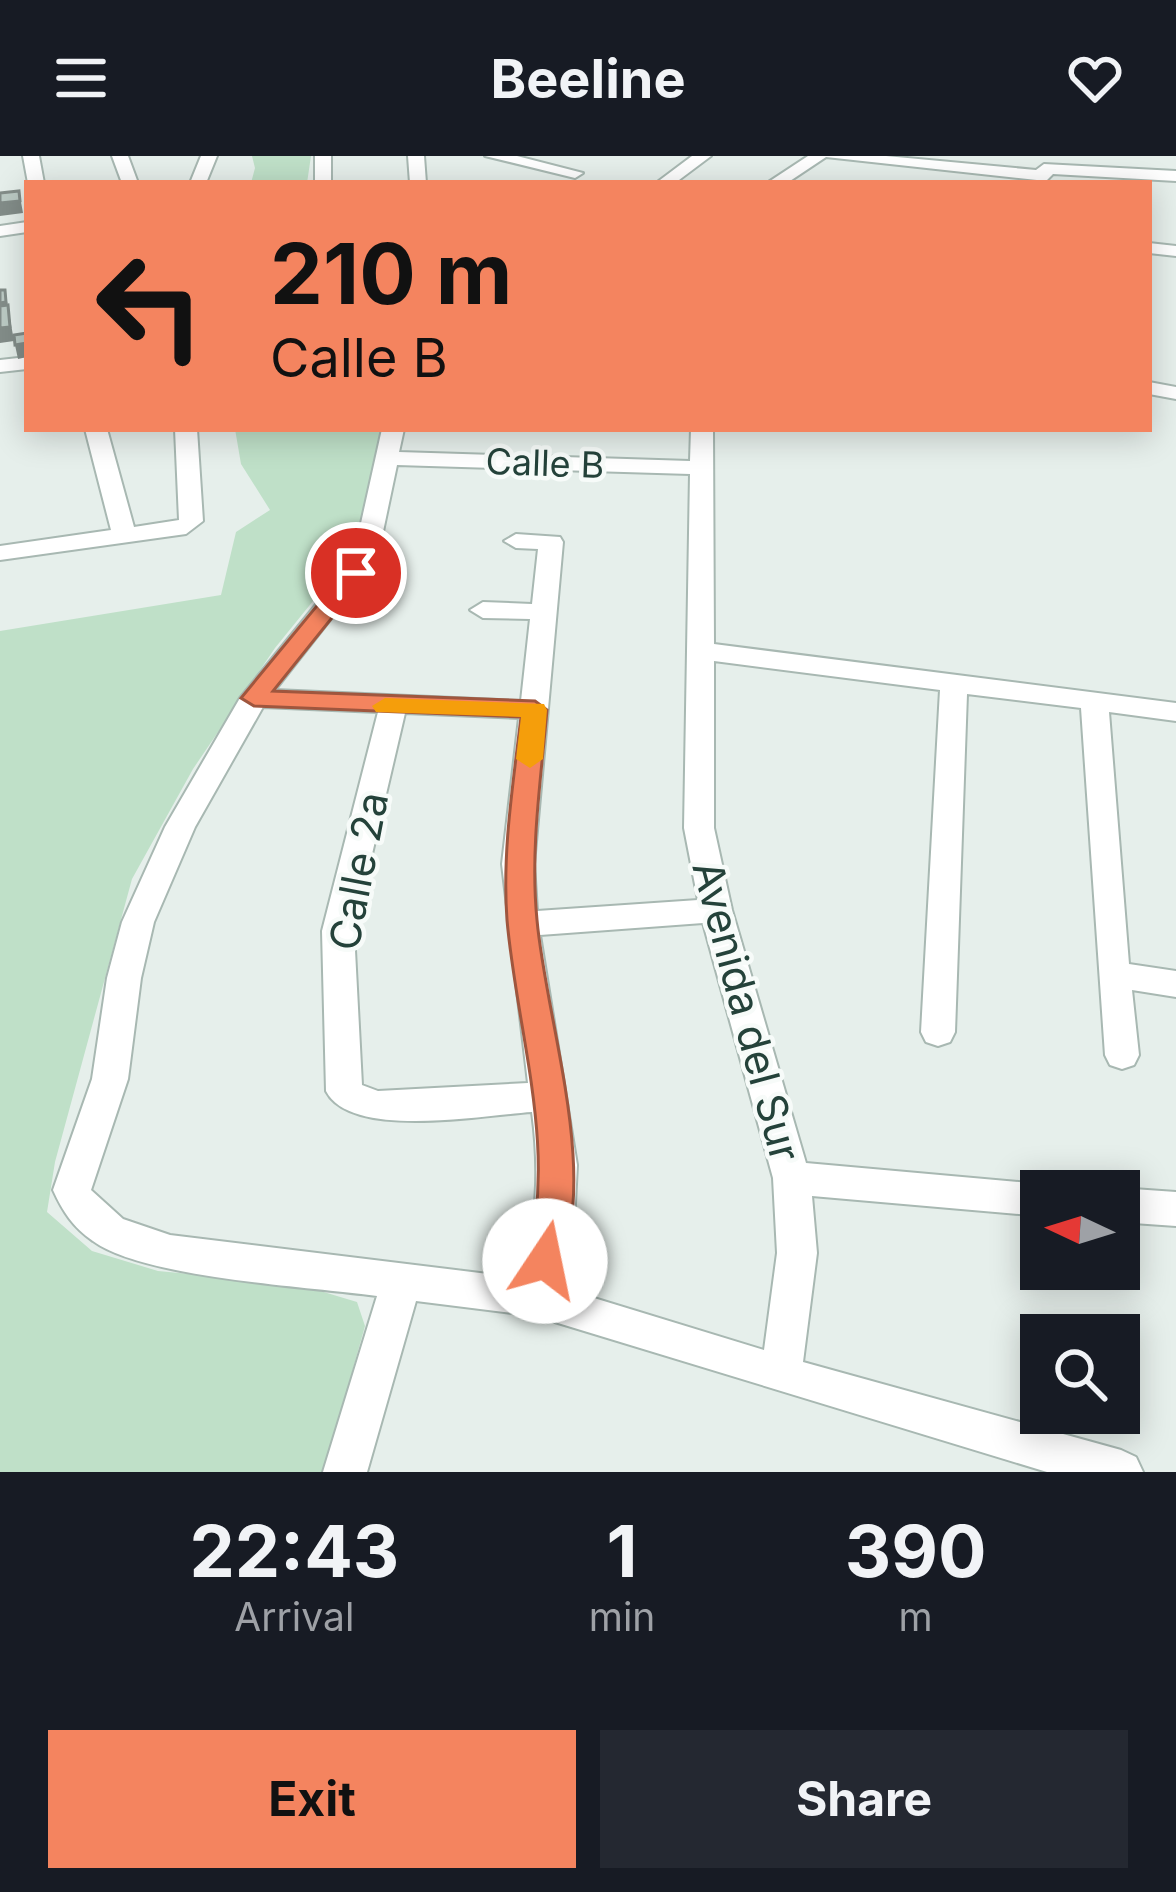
<!DOCTYPE html>
<style>
:root{--surface:#171b24;--page:#242831;--text:#f1f3f6;--muted:#9ea1a6;--accent:#f4845f}
body{margin:0;font-family:Inter,sans-serif;background:var(--page);color:var(--text);height:100vh;display:flex;flex-direction:column;font-size:45px;white-space:nowrap}
*{box-sizing:border-box;margin:0}
p{font-size:39px;color:var(--muted)}
.icon{flex:none;width:66px;height:66px;fill:none;stroke:currentColor;stroke-width:2;stroke-linecap:round;stroke-linejoin:round}
.map{position:relative;height:1316px;overflow:hidden}
.side{display:flex;flex-direction:column;background:var(--surface);flex:1}
.side>*{flex:none}
.hud{position:absolute;left:24px;top:24px;width:1128px;height:252px;border-radius:0px;box-shadow:0 6px 30px #0003;background:#f4845f;color:#111;overflow:hidden}
.needle{width:78px;rotate:274deg}
.controls{position:absolute;left:1020px;top:1014px;display:grid;gap:24px}
.controls a{display:grid;place-items:center;width:120px;height:120px;border-radius:0px;background:var(--surface);box-shadow:0 6px 30px #0003;font-size:60px}
.pin{position:absolute;display:grid;place-items:center;width:102px;height:102px;color:#fff;margin:-51px;border:6px solid #fff;border-radius:50%;box-shadow:0 3px 12px #0007}
.me{position:absolute;width:132px;margin:-66px;rotate:11deg;stroke-linejoin:round;filter:drop-shadow(0 0 9px #0008)}
.turn{display:flex;align-items:center;gap:42px;height:252px;padding:0 48px;font-size:54px}
.turn .icon{width:156px;height:156px;stroke-width:2.5}
.turn b{display:block;font-size:84px;line-height:102px}
.eta{display:flex;justify-content:space-evenly;align-items:center;height:204px;text-align:center}
.eta b{font-size:72px;font-weight:700;line-height:84px}
.button{display:flex;gap:24px;margin-top:auto;padding:24px 48px}
.button a{flex:1;height:138px;border-radius:0px;background:var(--accent);color:#111;font-size:48px;font-weight:700;line-height:138px;text-align:center}
.button a+a{background:var(--page);color:var(--text)}
header{display:flex;justify-content:space-between;align-items:center;height:156px;padding:0 48px;background:var(--surface);font-size:54px;font-weight:700}
.map>svg:first-child{display:block}
.green{fill:#bfe0c8}
.lines{fill:none;stroke-linecap:round;stroke-linejoin:round}
.minor-casing{stroke:#a8b8b2;stroke-width:4}
.minor{fill:#fff;fill-rule:evenodd}
.shaded-wall{fill:#838d89}
.building{fill:#bbcac4;stroke:#838d89;stroke-width:3}
.route{fill:#f4845f;stroke:#9f563e;stroke-width:3}
.slow{fill:#f59e0b}
.labels{text-anchor:middle;dominant-baseline:central;stroke-width:9;stroke-linejoin:round;paint-order:stroke}
.far-street-label{font-size:36px;fill:#24423a;stroke:#f7fbf9}
.street-label{font-size:42px;fill:#24423a;stroke:#f7fbf9}
</style>
<header><svg class="icon" aria-label="menu" viewBox="0 0 24 24"><path d="M4 6h16M4 12h16M4 18h16"/></svg>Beeline<svg class="icon" aria-label="heart" viewBox="0 0 24 24"><path d="M12 20l-8-8c-3-5 5-10 8-4 3-6 11-1 8 4z"/></svg></header>
<div class="map">
<svg width="1176" height="1316" viewBox="0 0 1176 1316">
<rect width="100%" height="100%" fill="#e6efeb"/>
<path class="green" d="M252 0H311L307 27H251L255 12Z
M235 273H393L385 317 326 429 275 492 193 613 132 723 55 1006 47 1056 92 1095 158 1115 297 1128 357 1146 365 1170 324 1316H0V475L221 439 236 376 270 354 241 308Z"/>
<g class="lines">
<defs>
<path id="minor" d="M23 0H39L44 27H28Z
M112 0H128L138 27H122Z
M201 0H217L206 27H190Z
M315 0H331V27H315Z
M408 0H424L426 27H410Z
M485 0H517L583 17 575 22Z
M692 0H711L675 27H656Z
M808 0H886L1036 14 1044 8 1176 15V25L1053 18 1046 25 826 1 787 27H767Z
M27 66V76L0 80V70Z
M1149 87 1176 90V100L1149 97Z
M27 201V213L0 216V204Z
M1149 226 1176 231V243L1149 238Z
M85 273H107L134 371 179 364 175 273H197L203 365 186 378 0 404V390L111 374Z
M382 273H404L399 296 690 305 691 273H713L714 488 1176 547V565L1109 556 1129 808 1176 815V841L1132 834 1139 899 1134 909 1122 913 1110 909 1105 899 1081 552 967 538 955 876 950 886 938 890 926 886 921 876 940 534 714 505V672L732 754 806 1007 1041 1028 1056 1035H1041V1060L812 1040 817 1097 803 1206 1121 1294 1136 1301 1143 1316H1047L535 1160 416 1145 367 1316H323L377 1140C310 1131 143 1122 93 1085 73 1071 63 1056 53 1034L92 923 107 822 122 766 165 671 240 542 353 403ZM397 309 690 318 684 672 698 744 537 755 534 708 563 386 560 381 516 378 504 385 516 392 538 393 532 448 483 446 470 454 483 462 530 463 521 545 275 534 377 404ZM263 551 378 556 322 775 326 935C351 984 483 959 532 956 540 1015 537 1064 521 1122L170 1079 123 1063 91 1034 128 923 141 822 154 766 195 671ZM405 557 519 562 502 708 528 927 378 935 362 929 354 775ZM703 767 773 1022 777 1097 764 1194 558 1131 574 1067 577 1009 540 779Z
M1119 1032 1176 1036V1070L1119 1066V1035H1112Z"/>
</defs>
<use href="#minor" class="minor-casing"/>
<use href="#minor" class="minor"/>
</g>
<path class="shaded-wall" d="M19 35 23 57 0 60V47Z
M5 134 14 185 0 187V147Z
M27 187V201L18 203 15 189Z"/>
<path class="building" d="M19 35 20 45 0 47V37Z
M0 134H5L6 146 0 147Z
M8 149 10 171 0 172V150Z
M27 177V187L15 189 14 179Z"/>
<path class="route" d="M356 410 368 417 273 535 535 545 547 554C541 624 530 693 537 764 546 866 601 1021 557 1116L545 1121 532 1116 527 1105C558 992 517 878 507 764 502 696 513 629 521 561L254 550 241 542 348 412Z"/>
<path class="slow" d="M385 542 544 548 547 554 543 603 530 612 516 603 521 561 376 556 372 550Z"/>
<g class="labels">
<g class="far-street-label">
<text transform="translate(545 307) rotate(2)">Calle B</text>
</g>
<g class="street-label">
<text transform="translate(358 715) rotate(-79)">Calle 2a</text>
<text transform="translate(747 855) rotate(75)">Avenida del Sur</text>
</g>
</g>
</svg>
<div class="controls">
<a><svg class="needle" viewBox="-14 -14 28 28"><path d="M0-13l5 13h-10z" fill="#e53935"/><path d="M0 13l5-13h-10z" fill="#9ea1a6"/></svg></a>
<a><svg class="icon" aria-label="search" viewBox="0 0 24 24"><circle cx="10" cy="10" r="6"/><path d="M15 15l6 6"/></svg></a>
</div>
<div class="pin" style="left:356px;top:417px;background:#d93025"><svg class="icon" aria-label="arrive" viewBox="0 0 24 24"><path d="M6 21V4h12l-3 4 3 4H6"/></svg></div>
<svg class="me" style="left:545px;top:1105px" viewBox="-20 -20 40 40"><circle r="19" fill="#fff"/><path d="M0-13L10 11 0 6-10 11z" fill="#f4845f"/></svg>
<div class="hud">
<div class="turn"><svg class="icon" aria-label="left" viewBox="0 0 24 24"><path d="M17 20v-9H6M10 6l-5 5 5 5"/></svg><div><b>210 m</b>Calle B</div></div>
</div>
</div>
<section class="side">
<div class="eta">
<div><b>22:43</b><p>Arrival</p></div>
<div><b>1</b><p>min</p></div>
<div><b>390</b><p>m</p></div>
</div>
<div class="button"><a>Exit</a><a>Share</a></div>
</section>
